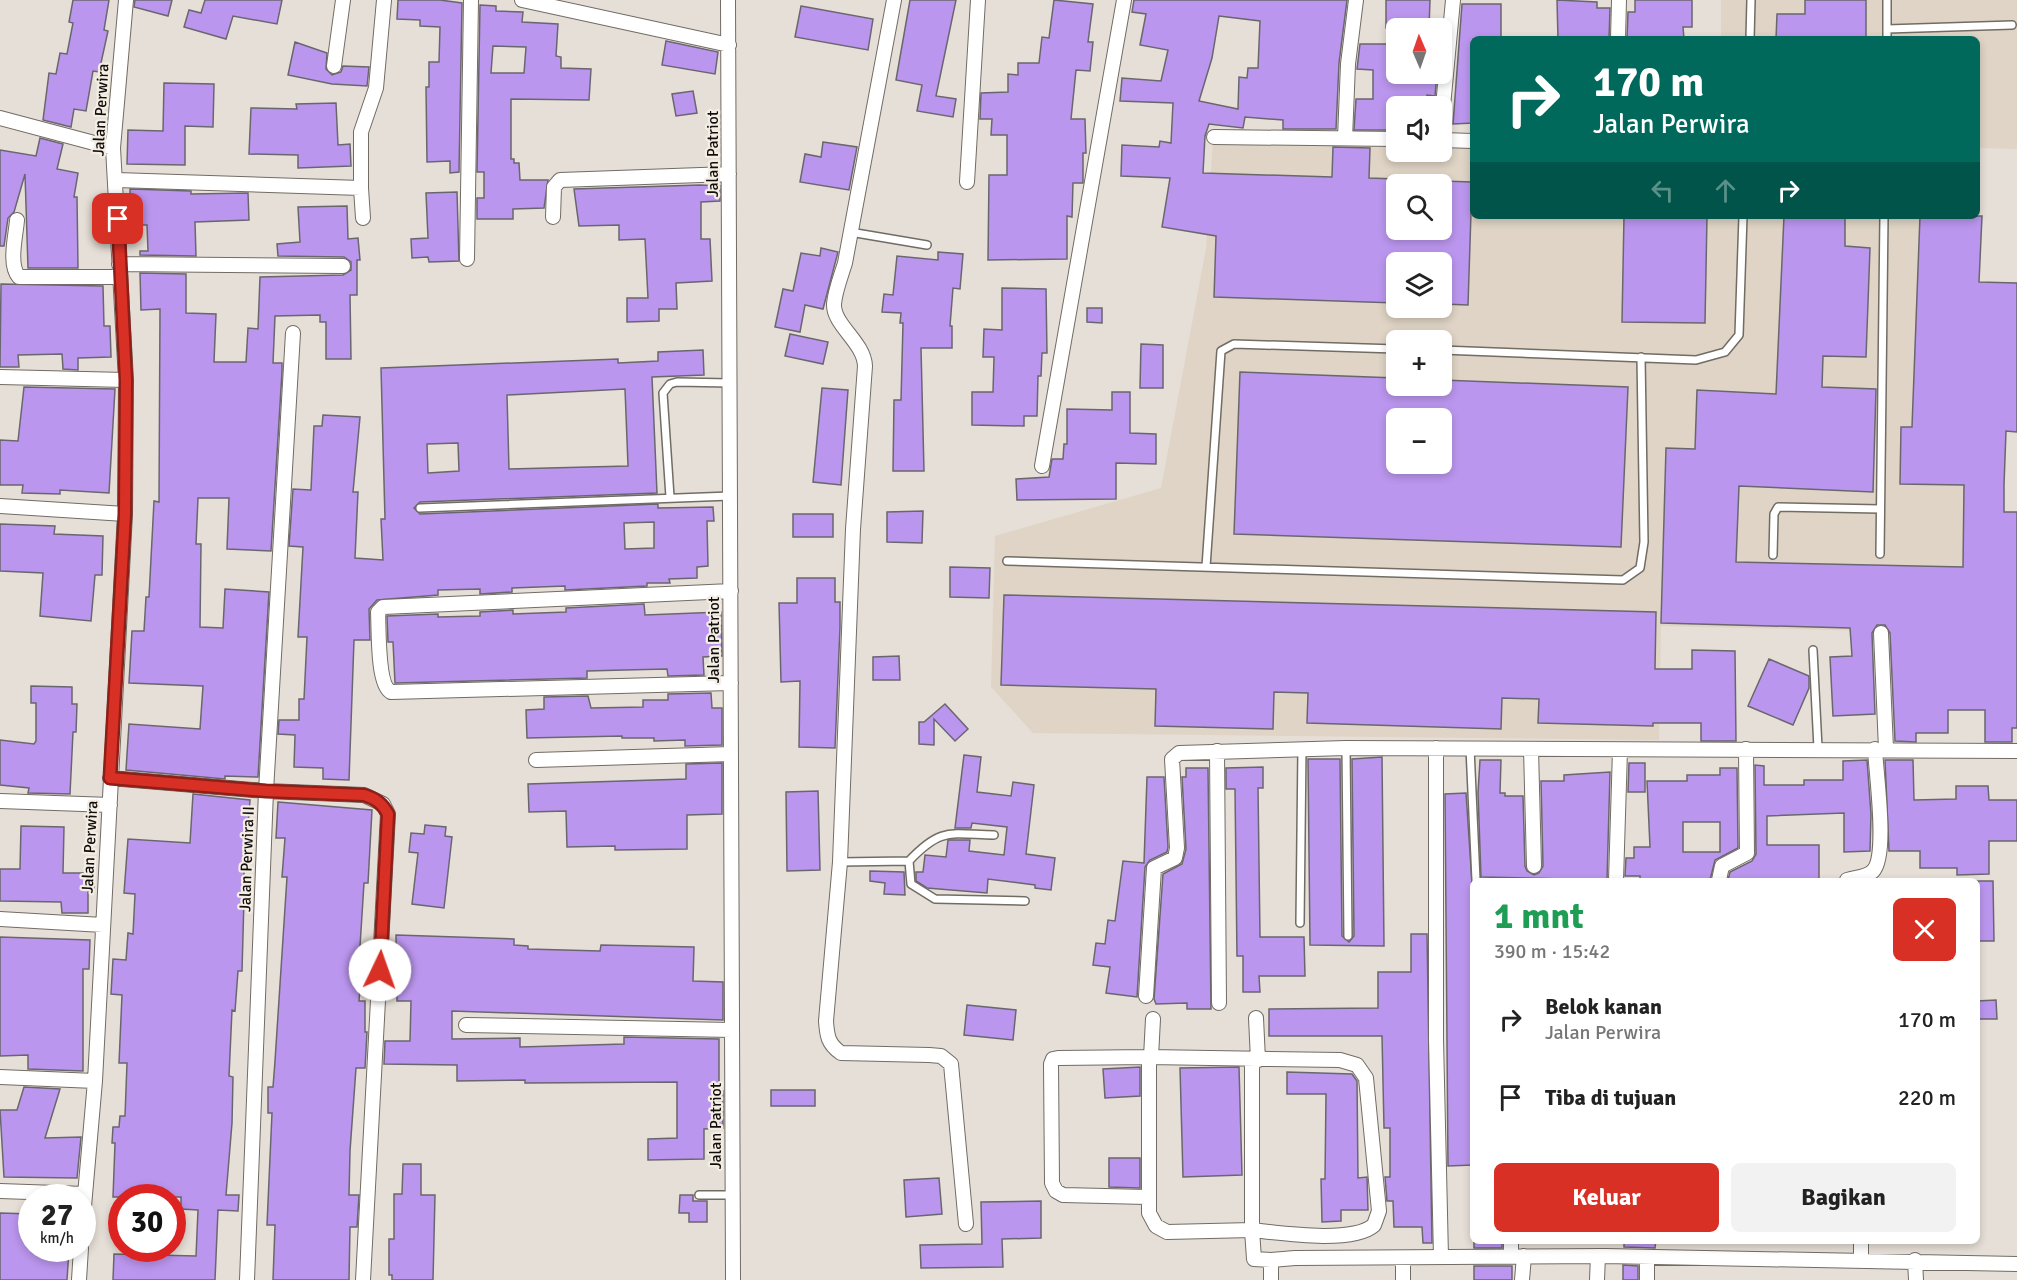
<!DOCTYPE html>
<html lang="id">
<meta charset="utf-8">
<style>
:root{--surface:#fff;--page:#f2f2f2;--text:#222;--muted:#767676;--accent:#d93025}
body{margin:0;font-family:Signika,sans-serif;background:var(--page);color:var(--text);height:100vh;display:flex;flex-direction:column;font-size:22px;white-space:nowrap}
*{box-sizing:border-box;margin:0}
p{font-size:20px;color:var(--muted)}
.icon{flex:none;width:33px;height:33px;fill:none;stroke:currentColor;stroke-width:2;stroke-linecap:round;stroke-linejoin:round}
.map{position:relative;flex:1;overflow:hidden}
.drawer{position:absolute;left:1470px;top:878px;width:510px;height:366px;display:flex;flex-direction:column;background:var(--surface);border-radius:9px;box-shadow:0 3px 9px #0003}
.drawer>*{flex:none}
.guide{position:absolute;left:1470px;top:36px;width:510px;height:183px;border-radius:9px;box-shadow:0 3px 9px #0003;background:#00695c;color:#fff;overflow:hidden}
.needle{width:39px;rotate:358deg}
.tools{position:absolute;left:1386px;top:18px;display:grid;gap:12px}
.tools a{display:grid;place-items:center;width:66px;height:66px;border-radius:9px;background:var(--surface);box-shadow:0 3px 9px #0003;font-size:30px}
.speed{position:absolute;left:18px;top:1184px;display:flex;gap:12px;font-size:30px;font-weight:700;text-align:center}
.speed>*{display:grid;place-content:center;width:78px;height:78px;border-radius:50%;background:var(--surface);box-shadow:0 3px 9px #0003;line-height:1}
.speed small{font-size:15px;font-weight:400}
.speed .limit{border:9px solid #d22;background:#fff;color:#111}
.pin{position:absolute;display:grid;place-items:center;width:51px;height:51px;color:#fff;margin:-26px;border-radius:12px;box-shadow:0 3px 9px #0006}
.me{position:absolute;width:66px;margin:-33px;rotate:3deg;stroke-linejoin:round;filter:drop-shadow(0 0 4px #0008)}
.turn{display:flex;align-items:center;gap:21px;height:126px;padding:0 24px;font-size:27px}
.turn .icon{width:78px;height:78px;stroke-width:2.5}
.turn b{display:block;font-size:42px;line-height:51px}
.lanes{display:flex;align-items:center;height:57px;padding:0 24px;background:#0003;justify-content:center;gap:30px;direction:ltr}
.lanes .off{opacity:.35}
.round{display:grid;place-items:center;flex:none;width:63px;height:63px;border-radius:9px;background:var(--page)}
.overview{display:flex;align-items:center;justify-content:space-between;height:102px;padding:0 24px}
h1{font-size:36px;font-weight:700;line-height:45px;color:#1e9e55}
.button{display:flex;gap:12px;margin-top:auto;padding:12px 24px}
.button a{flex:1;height:69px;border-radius:9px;background:var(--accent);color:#fff;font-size:24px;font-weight:700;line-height:69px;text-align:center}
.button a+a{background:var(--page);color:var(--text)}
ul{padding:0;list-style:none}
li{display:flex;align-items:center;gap:18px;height:78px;padding:0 24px}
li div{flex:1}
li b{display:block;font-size:22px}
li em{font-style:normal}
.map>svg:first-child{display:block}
.built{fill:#dfd4c5;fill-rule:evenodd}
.building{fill:#bb96ee;stroke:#6a666f;stroke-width:1.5;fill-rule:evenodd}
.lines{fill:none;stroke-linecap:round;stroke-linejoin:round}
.service-casing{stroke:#716c64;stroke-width:10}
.minor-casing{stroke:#716c64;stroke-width:16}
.service{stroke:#fff;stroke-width:7}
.minor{stroke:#fff;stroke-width:14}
.route-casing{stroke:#8d1f18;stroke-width:15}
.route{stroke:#d93025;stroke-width:10}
.labels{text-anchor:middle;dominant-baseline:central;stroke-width:4.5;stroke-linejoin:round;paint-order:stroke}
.street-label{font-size:16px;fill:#100d0b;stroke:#f3ede4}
</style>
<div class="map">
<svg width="2017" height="1280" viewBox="0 0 2017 1280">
<rect width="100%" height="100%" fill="#e6dfd7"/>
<path class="built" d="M1721 0H2017V149L1977 148V39H1721Z
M1213 139 1396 144V152H1442V145L1473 146V216H1969L2007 634 1661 626 1659 740 1033 733 991 687 995 536 1161 488 1206 249ZM1396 184H1442V230H1396ZM1396 262H1442V308H1396ZM1396 340H1442V386H1396ZM1396 418H1442V464H1396Z"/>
<path class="building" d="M73 0H109L104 30 108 31 99 72 93 71 86 111 74 109 71 127 43 120 49 73 56 74 60 53 67 54 73 23 69 22Z
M135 0H172L168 16 134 7Z
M205 0H282L277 24 233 16 226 39 184 27 189 10 201 13Z
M398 0H440L462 3 459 172 450 173V161L427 162 426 87H429V62H439L440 27 420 26V20L397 19Z
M910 0H956L936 96 956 99 953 117 917 111 922 85 896 80Z
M1054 0 1093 4 1088 42H1093L1090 71 1076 70 1071 119H1085L1086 153H1083V183H1073L1072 217 1067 216V259L988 260 989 175H1007V135H991L992 119H980L981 93 1008 92V74L1018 75V63H1039L1042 37 1049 38Z
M1134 0H1347L1339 63 1336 129H1283V120L1245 117 1243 128 1209 124 1205 136 1203 173 1332 177 1333 147 1370 148 1369 178 1396 179V230H1442V181L1472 182 1468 305 1442 304V262H1396V303L1214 297 1216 236 1162 227 1170 178 1121 176 1122 145 1159 147 1160 141 1171 143 1173 103 1120 101 1122 78 1161 81 1168 50 1140 45 1146 14 1132 12ZM1219 16 1260 21 1258 68H1248L1247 78 1239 77 1238 109 1199 101 1212 58Z
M1386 0H1430L1429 28H1386Z
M1557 0 1597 2V8H1610L1609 39H1558Z
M1635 0H1692V27H1683L1684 39H1627L1628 12H1635Z
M1805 0H1866V39H1776L1777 14H1805Z
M1462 4H1501V39H1473V123L1453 124Z
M480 5 496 6V11L523 12 522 22 558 24 556 56 561 57V68L591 69 589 100 511 99V159H514V163H519L520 180H548L544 208 513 209V219H477V198H484V172H477ZM493 46 526 47 524 73H491Z
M801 6 873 19 868 50 795 37Z
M666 41 718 52 715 74 662 65Z
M295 42 327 53 326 69 332 75 341 72 343 66 369 67 367 86 332 84 288 75Z
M1360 44H1396V74H1437L1435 96 1427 95V99L1397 98 1396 130H1354L1356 99H1373V70L1357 69Z
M164 83 214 84 213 127 185 126V165L127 164 128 130 163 131Z
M693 91 697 113 676 116 672 94Z
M336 103 338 145 350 144 351 166 298 168V155L249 154 251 108 297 109 296 104Z
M40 138 63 144 57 169 78 173 74 197H77L78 268H28L25 174 14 212 8 218 4 246H0V150L36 156Z
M823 142 857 147 849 190 800 182 805 154 821 157Z
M700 185 720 186V201L701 202V239H710L712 281 676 283 677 309H659V321L627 322V298H648L645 239 619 240V225L579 226 574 189Z
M130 189 191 191V194L248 193 249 220 195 222 196 256 140 255V251H148L147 225H131Z
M457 192 459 261 429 262 428 257 412 258 411 239 428 238 426 193Z
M347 206 348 239 358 238 360 260H357V295H350L351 359H326V322H320V315L275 316 273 363H282V372L271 551 227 549 229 498H198L196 544H201L200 627 223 628 225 589 269 592 258 777 225 776V779L126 770 129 724 200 729 203 686 129 683 132 631H144L146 597H149L154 501 159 502 160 309 141 310 140 273 186 274V313L216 314 214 362H246L248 328 258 329 260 277 343 275 351 270V262L344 257 278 256 277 244 300 242 298 207Z
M1624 216H1707L1705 323 1622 322Z
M1784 216H1845V246L1870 248 1866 357 1823 356 1822 387 1876 389 1873 492 1739 486 1736 562 1963 567 1964 485 1900 484 1901 427H1912L1920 216H1982L1979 282 2017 283V432L2006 431 2004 485V512H2017V728H2012V742H1985V710H1948V733H1916V742L1895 741 1890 633 1885 625H1877L1872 633 1875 714 1833 716 1830 657 1852 656 1850 628 1661 623 1666 448 1695 449 1697 390 1776 394Z
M821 248 838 252 823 309 805 305 800 332 775 327 783 289 793 291 801 253 820 256Z
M938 252 963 254 960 289 953 288 950 326H952V348H921L924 471H893L894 400H901L903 323H900L901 313 882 312 884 294 893 295 897 256 938 260Z
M1 284 103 286 104 326H110L111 357 78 358V370L63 369 62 354 18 355 19 367H0Z
M1002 288 1046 289 1047 353H1042L1041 376H1038L1037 416H1024V426L972 425V392H993L994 357H983L984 329 1002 330Z
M1087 308H1102V323L1087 322Z
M790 334 828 342 823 364 785 356Z
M1141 344 1163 345V388H1140Z
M703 350 704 375 652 377 657 493 420 502 414 508 420 514 658 504V508L713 507 714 521H707L708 566 697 567V578L669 579 670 583H647V586L565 590V586L512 588V592L480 594V589L438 590V595L377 600 369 609 370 640H354L349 780 323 779V768L294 767 295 735 278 734 279 720H299V699H304L307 637H298L303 547 289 546 293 489 311 490 314 426H322L323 415 360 417 353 492H358L355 558 383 560 381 519H385L381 368 618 359V363L658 361V352ZM625 389 628 466 509 469 507 395ZM458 443 459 471 428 473 427 444ZM654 522V548L625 549 624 523Z
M1240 372 1396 378V386H1442V380L1628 387 1621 547 1234 534ZM1396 418H1442V464H1396Z
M24 387 115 389 109 493 60 490V494L22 493 23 485H0V440L18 441Z
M822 388 848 390 841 485 813 482Z
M1112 392H1130V433L1156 434V464L1116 463V499L1017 500 1016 479 1049 477 1052 459H1063L1064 444H1067V409L1112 410Z
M923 511 922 543 887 542V512Z
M793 514H833V537H793Z
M0 524 55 526 54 534 103 536 102 575H95L91 621 40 616 43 573 0 571Z
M950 567 990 568 989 598 950 597Z
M797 578H835V602H840V627L835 748 799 747 800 681 781 682 779 603H797Z
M1004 595 1656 612 1655 669H1692V650L1735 651 1736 741H1701V723H1653V726L1538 723 1539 699 1502 698 1501 729 1307 723 1308 693 1274 692 1273 729 1155 726 1156 689 1001 685Z
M644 604 645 615 721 612 722 656 703 657 704 675 668 676 667 669 624 670 587 671V678L395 683 393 642H388L387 616 438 614V617L480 616V612L513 610V614L566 612V608Z
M899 656 900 680H873V657Z
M1769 659 1809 676V688L1793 725 1748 706Z
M31 686 72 687V704H77L76 732H73L70 794 28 793 29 788 0 785V740L34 744 36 741V703H31Z
M711 693 712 708H722V745L685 746V740L654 741V738H622V736L527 738 526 710 544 709V697L588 696 591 708 643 707V700H668V694Z
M945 704 968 729 955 741 934 719V745L919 744V722H924Z
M964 755 981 757 977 792 1011 796 1013 782 1034 785 1026 854 1055 858 1051 890 1035 888V885L988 879 987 893 927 888 916 881V872H923L925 855 946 857 948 840H970L969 851 1004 855 1007 827 972 823 971 828H955Z
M1382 757 1384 946 1310 945 1308 759H1340L1342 936 1349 942 1354 936 1352 759Z
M1480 760H1501L1500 793H1505V796H1523L1525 866 1527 871 1534 875 1539 873 1543 866 1541 781H1564V775L1610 772 1607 880 1481 877 1478 793Z
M1867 760 1871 814 1870 851 1844 852V813L1767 816V845H1819V880H1728L1730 872 1752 861 1756 854 1755 765 1764 766V785H1804V780H1843V761Z
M1885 760H1913L1914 800 1956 799V786H1988L1989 800H2017V841H1989V874L1957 875V868H1920V851H1889Z
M722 763V814L687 815V849L615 850V846L567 847 566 811 529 812 528 784 686 779V764Z
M1629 763H1645V792H1628Z
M1263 767V788H1258L1260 937H1304L1305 976H1259L1260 992H1243V956H1237L1235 789H1226V768Z
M1186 768H1208L1211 1009H1187V1003L1156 1004 1154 999 1163 874 1182 864 1186 849 1182 777H1186Z
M1720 768H1737L1738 848 1715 860 1710 880H1640V876H1625L1626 858H1634V847H1650L1647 781H1687V775H1720ZM1683 822H1720V852H1683Z
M1147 777H1164L1168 847 1167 852 1150 860 1145 867 1137 997 1106 993 1110 967 1093 965 1096 943 1105 944 1108 920 1115 921 1123 861 1144 863Z
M818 791 820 870 787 871 786 792Z
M1466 793 1472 883 1473 1165 1448 1166 1445 794Z
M193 794 250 800 242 899H244L242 971H238L235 1011 232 1010 229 1076 233 1077 232 1123 226 1195H239L238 1211 218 1210 215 1280H113L114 1254 196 1256 198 1210 181 1209V1197H113L115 1143H112L113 1127H119L120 1116H125L127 1063H119L122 995 111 994 113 959 126 960 128 933 133 934 135 894 124 893 128 839 190 843Z
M278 802 372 810 368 883H364L359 962H362L359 1001H365V1032H367L365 1068H356L350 1151 349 1195H359L357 1227H350L349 1280H273L275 1225H267L272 1113H268V1087H273L275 1061 287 877H282L285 838H276Z
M425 825 446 827 445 836 452 837 444 908 412 904 418 853 409 852 411 833 424 834Z
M21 826 64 827 63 873H94V892H88V913H62L61 902 0 901V869H20Z
M870 871 904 872 905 895 884 894 885 883 870 881Z
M1977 881H1993L1994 941H1977Z
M1411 934H1427L1432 1243H1423L1422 1227H1394L1393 1201H1387L1385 1177H1390V1128H1384L1382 1036H1269V1009L1378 1008V972H1411Z
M396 935 514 939V945L528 946V949L600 951 601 945 694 947 693 981 723 982V1020L452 1011V1039L520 1038V1047L624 1044V1037L719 1039V1091H723V1128L704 1129V1159L648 1160V1139L677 1138V1082L525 1083V1080L457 1081V1065L384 1064 385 1041H410L411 1001H397Z
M0 937 90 940 89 969H83V1071L28 1069V1055L0 1056Z
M1996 1000 1997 1019H1977V1001Z
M967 1005 1016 1010 1013 1040 964 1035Z
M1140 1067V1096L1105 1098 1103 1069Z
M1239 1067 1242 1175 1183 1177 1180 1068Z
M1287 1072 1352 1074 1357 1081 1358 1178 1367 1177 1368 1210H1341V1221L1322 1222 1321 1179H1325L1326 1094H1287Z
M24 1087 60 1089 45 1138 81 1137 77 1178 4 1177 0 1110H17Z
M771 1090H815V1106H771Z
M1109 1158H1140V1188L1109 1187Z
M403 1164H421V1195H435L433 1280H392V1275H389V1239H394V1194H402Z
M939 1178 942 1214 906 1217 904 1180Z
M680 1195H693V1201H707V1222H689V1213H679Z
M1041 1201V1238L1002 1239 1003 1267 921 1268 920 1245 982 1244 981 1202Z
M0 1213 32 1214V1248L69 1249 67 1280H0Z
M1474 1240H1502V1248H1474Z
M1624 1240H1656L1655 1248 1624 1247Z
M1623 1265 1638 1266V1280H1623Z
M1474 1266H1512V1280H1474Z"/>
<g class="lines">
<defs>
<path id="service" d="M1887 29 2012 25
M1750 39 1751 0
M1887 39V0
M850 232 927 245
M1442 350 1696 360 1725 352 1739 335 1743 216
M670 497 663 393 670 384 677 382 730 383
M420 508 730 496
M1880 554 1884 216
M1773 555 1774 514 1778 507 1880 509
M1007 561 1623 580 1640 568 1644 542 1641 357
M1206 567 1221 351 1234 344 1396 349
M1813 650 1818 748
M1346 748 1348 936
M1470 748 1476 880
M909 861C941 827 950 834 994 835
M840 862 909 861 911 884 935 899 1025 901
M1300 923 1302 748
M699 1195H733"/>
<path id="minor" d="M522 0 729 45
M728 0 733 1280
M894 0 845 263C841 276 835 291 834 304 833 325 864 342 865 366L853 529 840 862 826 1021C827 1036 828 1044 841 1053L929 1055 941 1056 951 1064 966 1224
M1618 39 1619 0
M334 66 343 0
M1442 117 1453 0
M0 118 113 148
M1214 137 1396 139
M1345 138 1348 64 1356 0
M1442 140 1473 141
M116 180 361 188 363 218
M967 182 978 0
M361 188V132L376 88 384 0
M553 217 554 187 560 180 729 174
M17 220C16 235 8 265 19 277H120
M467 259 471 0
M119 264 343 266
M0 377 126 380
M1042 466 1124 0
M0 506 125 514
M731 591 383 607 378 612C379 628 377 685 391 692L731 683
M1881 633 1886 749
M1436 748V1039L1441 1257
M1531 749 1534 866
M1217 751 1219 1003
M536 760 731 754
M110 778 266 791 364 795 383 804 388 814 363 1280
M0 801 110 805
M1616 880 1620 750
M1719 880 1722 866 1747 853 1746 749
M1847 880C1856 877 1866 878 1873 871 1888 856 1876 773 1875 749
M0 919 103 925
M1146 996 1154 868 1175 858 1177 848 1172 759 1179 753 1346 748 2017 751
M1256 1018 1258 1060
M466 1025 732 1030
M1151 1057 1153 1019
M1252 1060V1230C1280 1233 1353 1244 1374 1225L1379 1211 1366 1078 1357 1065 1340 1060 1149 1057V1213L1156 1226 1167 1232 1252 1230 1254 1259 1271 1260
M0 1077 95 1081
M0 1191 85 1194
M1147 1197 1063 1195 1056 1191 1052 1183 1051 1064 1053 1059 1058 1058 1149 1057
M82 1229 95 1081 125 514 126 380 113 148 126 0
M1861 1240V1259
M1511 1256V1240
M1915 1260 1916 1280
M79 1280 81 1248
M247 1280 266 791 293 333
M1271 1280V1260L1295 1258 1605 1256 2017 1264
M1403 1280V1258
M1522 1280 1524 1256
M1597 1280 1598 1256
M1647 1280V1257"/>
</defs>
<use href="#service" class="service-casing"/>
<use href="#minor" class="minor-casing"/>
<use href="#service" class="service"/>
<use href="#minor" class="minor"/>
</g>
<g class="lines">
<defs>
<path id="route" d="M118 219 126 380 125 514 110 778 266 791 364 795C376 799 382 803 388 814L380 970"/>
</defs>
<use href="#route" class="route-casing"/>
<use href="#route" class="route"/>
</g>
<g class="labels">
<g class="street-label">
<text transform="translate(101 110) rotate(-87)">Jalan Perwira</text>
<text transform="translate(713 154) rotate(-90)">Jalan Patriot</text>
<text transform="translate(714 640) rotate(-90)">Jalan Patriot</text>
<text transform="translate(90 847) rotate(-87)">Jalan Perwira</text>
<text transform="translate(247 859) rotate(-88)">Jalan Perwira II</text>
<text transform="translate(716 1126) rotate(-90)">Jalan Patriot</text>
</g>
</g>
</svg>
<div class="tools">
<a><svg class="needle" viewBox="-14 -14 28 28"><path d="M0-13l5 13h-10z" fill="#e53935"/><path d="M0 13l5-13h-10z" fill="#767676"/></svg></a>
<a><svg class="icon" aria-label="sound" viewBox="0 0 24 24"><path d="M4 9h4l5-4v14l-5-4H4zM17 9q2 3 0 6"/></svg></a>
<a><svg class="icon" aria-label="search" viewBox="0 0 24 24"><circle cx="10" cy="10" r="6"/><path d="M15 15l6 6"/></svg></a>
<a><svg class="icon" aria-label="layers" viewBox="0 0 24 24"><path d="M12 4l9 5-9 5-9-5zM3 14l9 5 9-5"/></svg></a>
<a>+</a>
<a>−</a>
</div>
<div class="speed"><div>27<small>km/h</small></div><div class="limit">30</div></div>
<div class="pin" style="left:118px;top:219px;background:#d93025"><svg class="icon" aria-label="arrive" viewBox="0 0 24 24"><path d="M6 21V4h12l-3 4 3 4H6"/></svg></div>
<svg class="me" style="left:380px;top:970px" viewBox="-20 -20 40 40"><circle r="19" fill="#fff"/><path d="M0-13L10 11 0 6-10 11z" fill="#d93025"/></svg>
<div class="guide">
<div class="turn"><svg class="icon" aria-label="right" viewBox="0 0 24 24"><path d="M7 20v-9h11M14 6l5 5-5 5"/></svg><div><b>170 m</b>Jalan Perwira</div></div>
<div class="lanes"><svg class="icon off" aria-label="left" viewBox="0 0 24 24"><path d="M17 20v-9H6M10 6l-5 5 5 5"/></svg><svg class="icon off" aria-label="ahead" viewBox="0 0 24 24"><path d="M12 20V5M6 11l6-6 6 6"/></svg><svg class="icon" aria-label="right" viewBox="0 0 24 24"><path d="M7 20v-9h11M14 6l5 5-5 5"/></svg></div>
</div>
<section class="drawer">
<div class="overview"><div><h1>1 mnt</h1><p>390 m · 15:42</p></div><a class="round" style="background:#d93025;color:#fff"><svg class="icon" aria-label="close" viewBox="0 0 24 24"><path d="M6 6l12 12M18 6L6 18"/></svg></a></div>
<ul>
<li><svg class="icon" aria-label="right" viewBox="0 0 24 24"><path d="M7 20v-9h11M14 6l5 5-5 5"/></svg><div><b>Belok kanan</b><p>Jalan Perwira</p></div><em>170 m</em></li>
<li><svg class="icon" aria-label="arrive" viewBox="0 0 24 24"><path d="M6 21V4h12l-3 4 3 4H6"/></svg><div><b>Tiba di tujuan</b></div><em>220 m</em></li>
</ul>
<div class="button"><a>Keluar</a><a>Bagikan</a></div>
</section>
</div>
